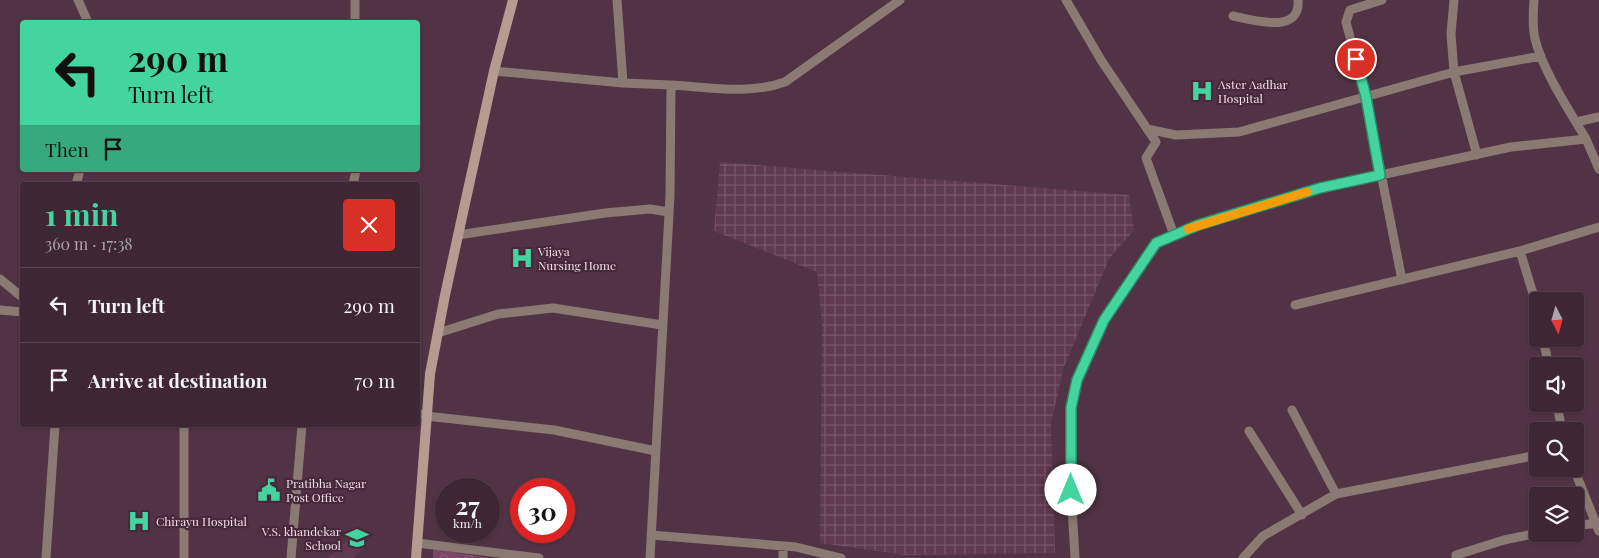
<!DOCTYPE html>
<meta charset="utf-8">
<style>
:root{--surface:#3e2634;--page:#452e3c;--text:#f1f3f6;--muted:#ada5ac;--line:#57434f;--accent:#44d49f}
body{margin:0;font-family:"Playfair Display",serif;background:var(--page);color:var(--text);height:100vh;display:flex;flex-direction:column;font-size:19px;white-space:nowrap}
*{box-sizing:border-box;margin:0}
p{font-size:16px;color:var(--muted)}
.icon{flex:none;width:28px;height:28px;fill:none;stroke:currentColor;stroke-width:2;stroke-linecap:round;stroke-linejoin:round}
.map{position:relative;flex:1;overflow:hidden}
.sheet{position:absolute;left:20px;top:182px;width:400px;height:245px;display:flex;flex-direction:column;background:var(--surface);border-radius:5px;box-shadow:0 1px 4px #0004,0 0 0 1px var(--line)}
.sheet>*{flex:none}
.banner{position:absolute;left:20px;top:20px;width:400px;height:152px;border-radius:5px;box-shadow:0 1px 4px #0004,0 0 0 1px var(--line);background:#44d49f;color:#111;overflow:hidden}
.needle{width:32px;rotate:174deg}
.fabs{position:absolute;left:1529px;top:292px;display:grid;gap:10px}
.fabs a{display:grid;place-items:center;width:55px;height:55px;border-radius:5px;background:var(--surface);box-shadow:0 1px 4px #0004,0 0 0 1px var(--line);font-size:25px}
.speed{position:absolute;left:435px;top:478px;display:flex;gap:10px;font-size:25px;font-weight:700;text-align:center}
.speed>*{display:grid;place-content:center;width:65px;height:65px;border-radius:50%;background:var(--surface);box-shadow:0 1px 4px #0004,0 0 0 1px var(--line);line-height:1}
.speed small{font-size:12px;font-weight:400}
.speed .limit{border:8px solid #d22;background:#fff;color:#111}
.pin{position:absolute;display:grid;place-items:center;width:42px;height:42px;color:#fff;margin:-21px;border:2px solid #fff;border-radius:50%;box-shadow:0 1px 5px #0007}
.me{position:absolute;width:55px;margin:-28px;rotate:0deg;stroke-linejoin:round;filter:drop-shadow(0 0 4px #0008)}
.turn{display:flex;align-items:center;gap:18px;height:105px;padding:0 25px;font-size:22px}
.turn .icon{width:65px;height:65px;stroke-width:2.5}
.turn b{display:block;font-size:35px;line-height:42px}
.then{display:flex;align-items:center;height:48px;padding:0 25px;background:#0003;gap:10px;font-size:19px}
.round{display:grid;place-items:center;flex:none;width:52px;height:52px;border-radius:5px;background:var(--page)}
.head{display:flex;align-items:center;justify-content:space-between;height:85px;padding:0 25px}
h1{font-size:30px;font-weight:700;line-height:38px;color:var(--accent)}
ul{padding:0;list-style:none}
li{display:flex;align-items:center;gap:15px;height:75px;padding:0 25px;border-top:1px solid var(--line)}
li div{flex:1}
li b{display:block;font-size:19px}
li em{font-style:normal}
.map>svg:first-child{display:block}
.built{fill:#603a50}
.industrial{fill:url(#industrial-grid)}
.park{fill:url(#park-crowns)}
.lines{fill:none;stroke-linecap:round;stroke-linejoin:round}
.street{stroke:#8b7a73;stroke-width:9}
.secondary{stroke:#b69b90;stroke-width:10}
.route-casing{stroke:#2c8a67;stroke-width:12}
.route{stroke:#44d49f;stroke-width:9}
.slow{stroke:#f59e0b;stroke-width:9}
.labels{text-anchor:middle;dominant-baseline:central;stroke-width:4.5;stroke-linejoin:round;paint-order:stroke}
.poi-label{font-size:12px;fill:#f1dde7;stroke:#47293b;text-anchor:start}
</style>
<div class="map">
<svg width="1599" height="558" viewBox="0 0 1599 558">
<defs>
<pattern id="industrial-grid" width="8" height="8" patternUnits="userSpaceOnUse" patternTransform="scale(1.25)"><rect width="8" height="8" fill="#603a50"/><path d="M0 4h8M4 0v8" fill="none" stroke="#775669"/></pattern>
<pattern id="park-crowns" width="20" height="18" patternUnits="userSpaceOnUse" patternTransform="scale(1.25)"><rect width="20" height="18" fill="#794764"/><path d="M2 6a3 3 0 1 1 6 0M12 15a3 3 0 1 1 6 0" fill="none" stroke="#8c617a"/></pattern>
</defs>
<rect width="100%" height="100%" fill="#523345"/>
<path class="built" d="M358 531 368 545 353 558H327Z"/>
<path class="industrial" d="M720 162 1129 195 1134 230 1109 259 1064 367 1051 423 1055 553 905 555 820 543 822 324 817 272 714 231Z"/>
<path class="park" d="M433 549 490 558H433Z"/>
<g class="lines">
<path class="street" d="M78 0 88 22
M355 0V22
M617 0 623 83
M1066 0 1101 60 1156 142 1146 158 1174 235
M1382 0 1350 10 1346 22 1366 97 1402 280
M1454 0 1451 34 1454 72 1477 155
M1233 16C1253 20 1301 35 1298 0
M494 71 623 83 671 85 670 196 650 558
M671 85C709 87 749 95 785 82L900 0
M1576 122 1599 117
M1147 129 1176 135 1239 132 1454 72 1541 56
M1586 139 1599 169
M76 185 80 170
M353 185 356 170
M458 235 605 213 650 209 669 212
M0 279 22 297
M1295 305 1520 251
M0 310 22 312
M1538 310 1520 251 1599 227
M438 333 498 314 553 308 662 325
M1543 339 1549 366
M1557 404 1562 431
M1292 410 1336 494
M418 413 426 416 554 430 656 451
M184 425V558
M1249 431 1302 515
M1574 469 1599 531
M1575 526 1596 523
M651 535 796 547 841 558
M417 543 539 558
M783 546V558
M46 558 55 425
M291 558 302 425
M1075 558 1071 490V408L1077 380 1104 320 1156 243 1198 225 1320 188 1511 147 1586 139C1569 110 1543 71 1535 39 1532 26 1533 13 1534 0
M1243 558 1263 536 1336 494 1538 455
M1456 558V555L1504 540 1538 533"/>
<path class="secondary" d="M416 558 430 374 445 295 494 71 513 0"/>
</g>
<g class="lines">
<defs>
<path id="route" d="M1071 490V408L1077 380 1104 320 1156 243 1198 225 1320 188 1380 175 1366 97 1356 59"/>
</defs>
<use href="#route" class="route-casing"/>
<use href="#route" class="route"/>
<path class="slow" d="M1188 229 1307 192"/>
</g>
<defs>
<symbol id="hospital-bare" viewBox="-9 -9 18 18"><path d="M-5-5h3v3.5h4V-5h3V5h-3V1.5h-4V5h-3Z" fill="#44d49f" stroke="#47293b" stroke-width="2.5" paint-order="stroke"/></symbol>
<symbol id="civic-bare" viewBox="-9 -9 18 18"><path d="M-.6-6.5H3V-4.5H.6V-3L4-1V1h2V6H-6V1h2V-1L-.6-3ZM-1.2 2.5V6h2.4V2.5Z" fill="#44d49f" stroke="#47293b" stroke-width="2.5" paint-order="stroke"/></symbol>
<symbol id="school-bare" viewBox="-9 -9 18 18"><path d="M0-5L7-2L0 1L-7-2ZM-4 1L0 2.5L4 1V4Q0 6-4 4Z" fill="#44d49f" stroke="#47293b" stroke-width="2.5" paint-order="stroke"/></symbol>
</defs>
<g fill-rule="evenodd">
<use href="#hospital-bare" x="1186" y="75" width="32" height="32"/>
<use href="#hospital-bare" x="506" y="242" width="32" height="32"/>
<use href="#civic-bare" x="253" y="474" width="32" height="32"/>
<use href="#hospital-bare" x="123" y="505" width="32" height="32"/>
<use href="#school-bare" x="341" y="522" width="32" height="32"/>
</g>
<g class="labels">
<g class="poi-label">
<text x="1218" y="84">Aster Aadhar<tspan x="1218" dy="14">Hospital</tspan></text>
<text x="538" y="251">Vijaya<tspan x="538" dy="14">Nursing Home</tspan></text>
<text x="286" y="483">Pratibha Nagar<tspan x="286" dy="14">Post Office</tspan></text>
<text x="156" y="521">Chirayu Hospital</text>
<text x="341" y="531" text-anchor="end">V.S. khandekar<tspan x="341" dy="14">School</tspan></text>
</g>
</g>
</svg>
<div class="fabs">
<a><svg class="needle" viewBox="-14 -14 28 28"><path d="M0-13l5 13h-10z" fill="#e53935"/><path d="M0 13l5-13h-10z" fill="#ada5ac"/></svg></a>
<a><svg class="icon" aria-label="sound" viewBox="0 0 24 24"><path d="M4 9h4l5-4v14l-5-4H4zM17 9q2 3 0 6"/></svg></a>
<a><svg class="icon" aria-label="search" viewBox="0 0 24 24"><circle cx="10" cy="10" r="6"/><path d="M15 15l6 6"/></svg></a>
<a><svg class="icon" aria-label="layers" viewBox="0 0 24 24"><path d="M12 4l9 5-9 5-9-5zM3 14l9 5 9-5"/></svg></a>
</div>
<div class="speed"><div>27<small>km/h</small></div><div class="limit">30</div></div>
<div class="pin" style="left:1356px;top:59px;background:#d93025"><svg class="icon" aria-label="arrive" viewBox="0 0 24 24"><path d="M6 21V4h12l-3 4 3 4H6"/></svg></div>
<svg class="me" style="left:1071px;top:490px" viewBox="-20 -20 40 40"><circle r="19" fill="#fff"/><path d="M0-13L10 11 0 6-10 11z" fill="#44d49f"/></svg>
<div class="banner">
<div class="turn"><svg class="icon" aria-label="left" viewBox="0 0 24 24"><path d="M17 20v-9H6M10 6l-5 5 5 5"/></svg><div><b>290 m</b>Turn left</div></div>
<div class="then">Then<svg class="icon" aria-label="arrive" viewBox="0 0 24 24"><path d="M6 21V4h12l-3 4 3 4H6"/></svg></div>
</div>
<section class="sheet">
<div class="head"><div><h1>1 min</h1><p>360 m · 17:38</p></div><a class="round" style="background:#d93025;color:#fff"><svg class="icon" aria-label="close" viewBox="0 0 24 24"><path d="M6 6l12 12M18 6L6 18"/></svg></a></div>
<ul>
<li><svg class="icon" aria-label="left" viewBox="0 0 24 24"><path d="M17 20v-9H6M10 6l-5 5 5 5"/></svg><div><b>Turn left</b></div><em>290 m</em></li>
<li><svg class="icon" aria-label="arrive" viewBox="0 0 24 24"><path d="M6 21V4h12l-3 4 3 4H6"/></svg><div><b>Arrive at destination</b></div><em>70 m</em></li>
</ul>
</section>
</div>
